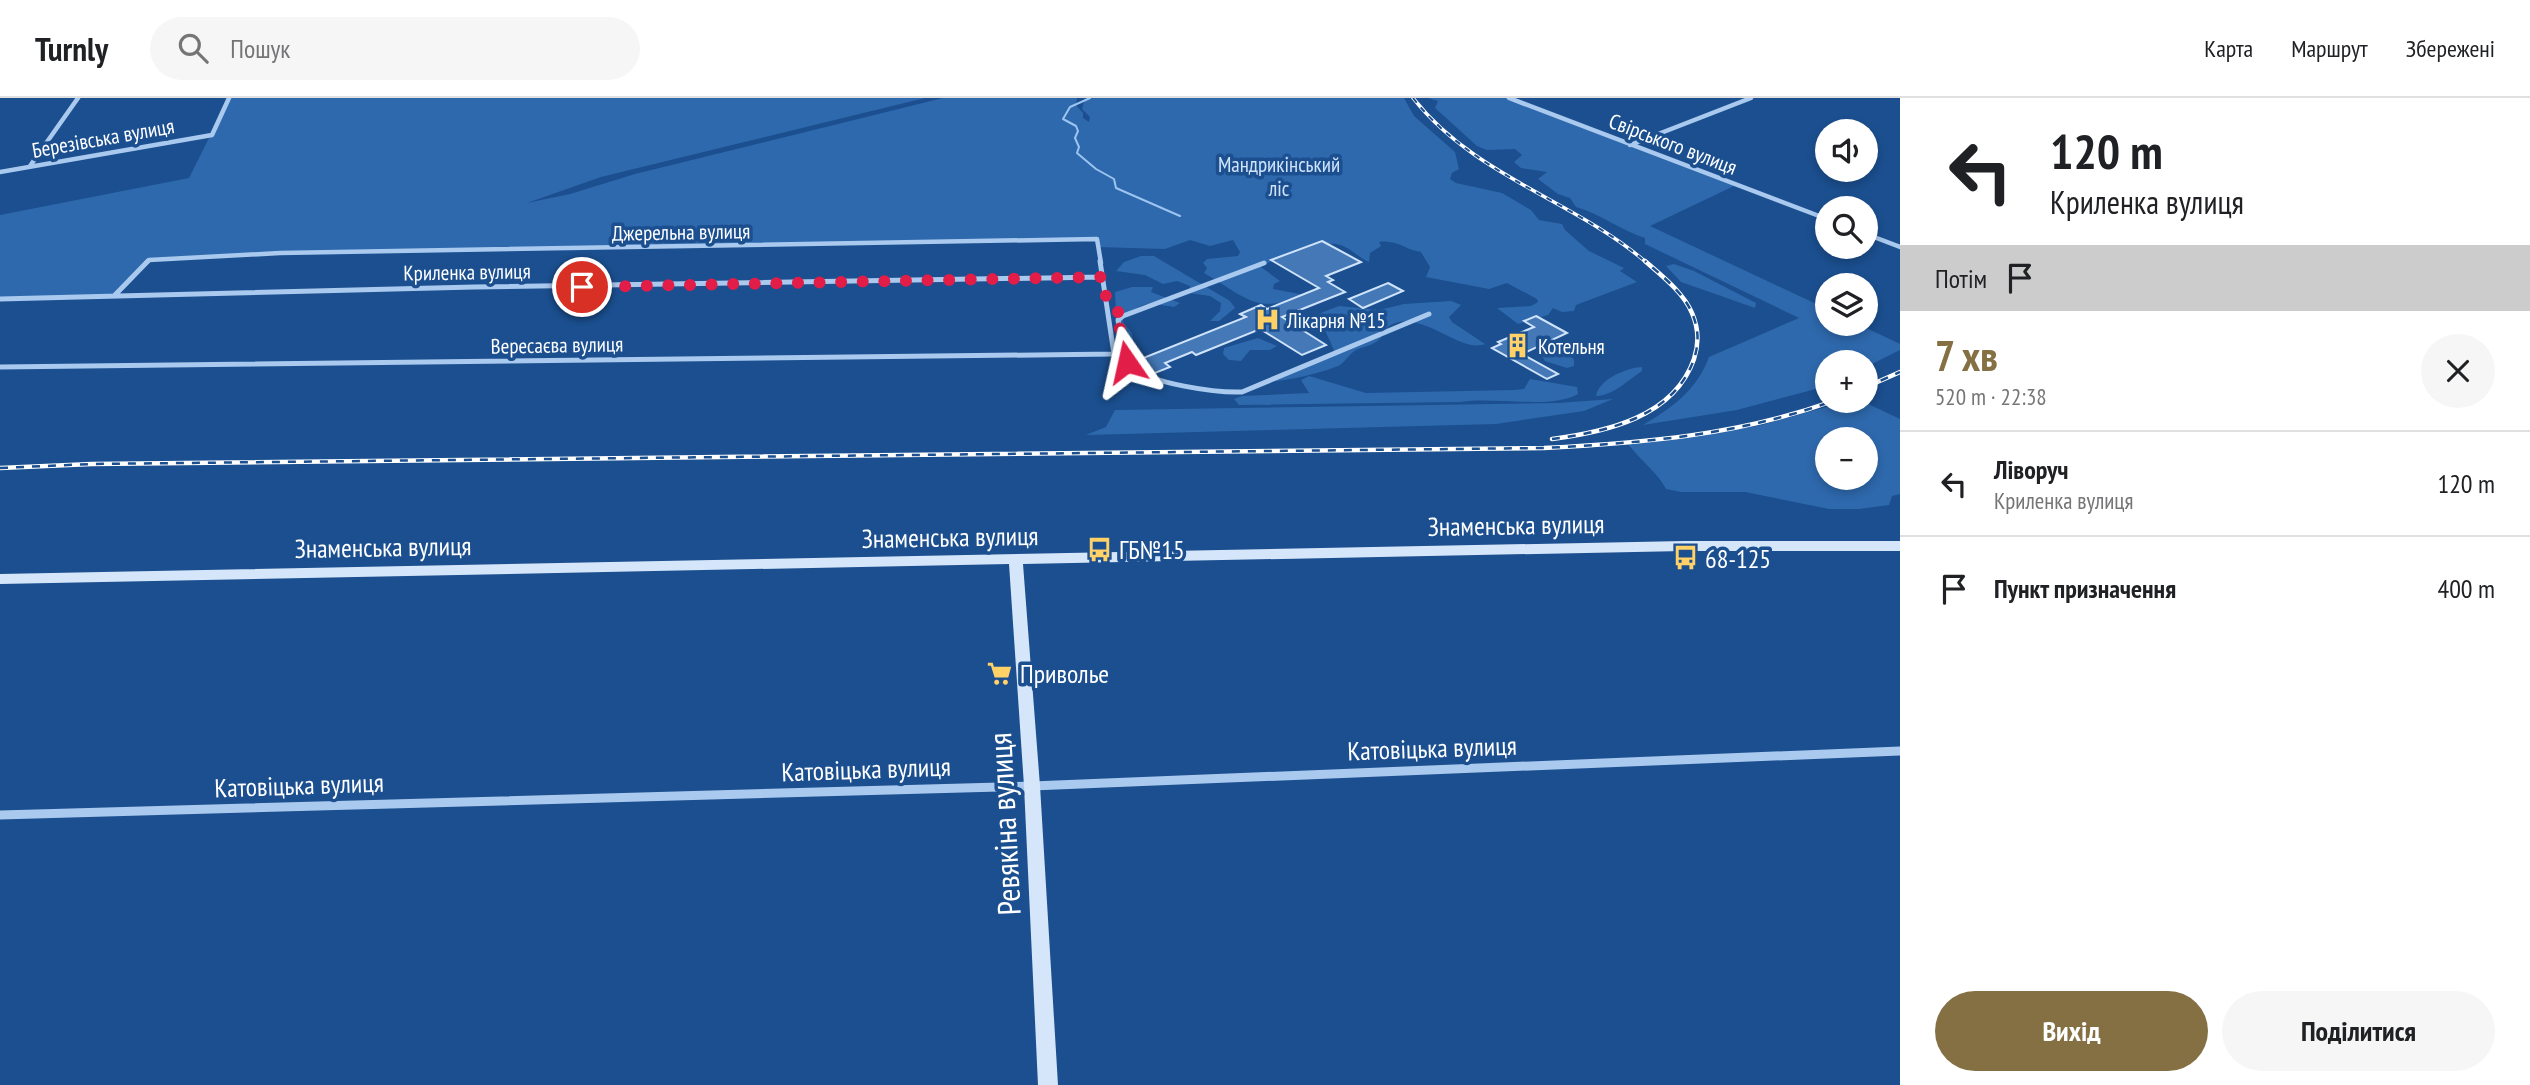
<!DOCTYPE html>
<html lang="uk">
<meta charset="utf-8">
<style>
:root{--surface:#fff;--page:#f6f6f6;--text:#202124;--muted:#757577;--line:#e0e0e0;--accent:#847042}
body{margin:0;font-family:"PT Sans Narrow",sans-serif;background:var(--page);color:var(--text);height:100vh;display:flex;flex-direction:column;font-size:26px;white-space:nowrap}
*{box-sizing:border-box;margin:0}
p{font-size:23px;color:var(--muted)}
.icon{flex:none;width:38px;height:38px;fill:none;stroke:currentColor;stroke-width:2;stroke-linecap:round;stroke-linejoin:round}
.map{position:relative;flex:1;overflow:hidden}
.drawer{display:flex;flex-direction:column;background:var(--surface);width:630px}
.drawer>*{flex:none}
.banner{background:#fff;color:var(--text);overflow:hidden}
.controls{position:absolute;left:1815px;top:21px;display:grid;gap:14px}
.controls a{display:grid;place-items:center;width:63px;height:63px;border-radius:50%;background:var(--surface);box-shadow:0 4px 10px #0003;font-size:35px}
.pin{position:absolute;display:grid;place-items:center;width:60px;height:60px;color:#fff;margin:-30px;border:4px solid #fff;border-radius:50%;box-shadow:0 2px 7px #0007}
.me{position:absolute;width:77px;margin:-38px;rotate:349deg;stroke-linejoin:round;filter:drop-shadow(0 0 5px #0008)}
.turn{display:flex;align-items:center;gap:24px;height:147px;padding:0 35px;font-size:32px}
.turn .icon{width:91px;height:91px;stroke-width:2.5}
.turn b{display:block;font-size:49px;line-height:60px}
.then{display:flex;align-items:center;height:66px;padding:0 35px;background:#0003;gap:14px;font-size:26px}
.round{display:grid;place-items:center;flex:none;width:74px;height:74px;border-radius:37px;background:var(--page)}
.head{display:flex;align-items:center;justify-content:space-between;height:119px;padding:0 35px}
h1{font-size:42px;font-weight:700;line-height:52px;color:var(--accent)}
.action{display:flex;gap:14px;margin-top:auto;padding:14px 35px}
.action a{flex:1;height:80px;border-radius:42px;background:var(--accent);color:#fff;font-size:28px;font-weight:700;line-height:80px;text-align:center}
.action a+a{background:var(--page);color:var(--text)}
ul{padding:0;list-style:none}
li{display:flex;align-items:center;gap:21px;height:105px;padding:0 35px;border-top:2px solid var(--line)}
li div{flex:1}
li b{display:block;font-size:26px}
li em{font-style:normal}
header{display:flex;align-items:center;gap:42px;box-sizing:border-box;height:98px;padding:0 35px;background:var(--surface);border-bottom:2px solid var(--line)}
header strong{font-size:33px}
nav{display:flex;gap:38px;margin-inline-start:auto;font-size:24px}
.search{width:490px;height:63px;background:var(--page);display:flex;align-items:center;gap:18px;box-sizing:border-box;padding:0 24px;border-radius:38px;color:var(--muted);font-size:26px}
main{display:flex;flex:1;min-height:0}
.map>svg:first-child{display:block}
.green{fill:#2e69ad;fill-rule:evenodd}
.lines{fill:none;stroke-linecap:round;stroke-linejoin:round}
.stream{stroke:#9cc4f0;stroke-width:2}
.building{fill:#4478b7;stroke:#cfe3fa;stroke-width:2}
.street-far2{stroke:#a9c9ee;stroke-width:4.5}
.street-far1{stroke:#a9c9ee;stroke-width:5}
.street{stroke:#a9c9ee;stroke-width:9}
.secondary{fill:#d6e6fa;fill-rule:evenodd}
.rail-far1-casing{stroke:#fff;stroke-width:3.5}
.rail-casing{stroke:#fff;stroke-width:4.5}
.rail-far1{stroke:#1b4f8f;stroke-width:2;stroke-dasharray:6;stroke-linecap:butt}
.rail{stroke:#1b4f8f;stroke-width:2.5;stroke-dasharray:8;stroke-linecap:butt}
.route{stroke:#e11d48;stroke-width:12;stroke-dasharray:0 21.6}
.labels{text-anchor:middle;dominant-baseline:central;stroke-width:7;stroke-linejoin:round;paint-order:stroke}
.far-street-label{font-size:21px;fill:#fff;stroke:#1b4f8f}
.far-park-label{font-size:21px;fill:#cfe3fa;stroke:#1b4f8f}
.far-poi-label{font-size:21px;fill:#fff;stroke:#1b4f8f;text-anchor:start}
.street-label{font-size:26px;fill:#fff;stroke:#1b4f8f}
.poi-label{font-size:26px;fill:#fff;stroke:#1b4f8f;text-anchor:start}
.near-street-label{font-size:32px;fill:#fff;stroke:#1b4f8f}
</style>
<header>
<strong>Turnly</strong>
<div class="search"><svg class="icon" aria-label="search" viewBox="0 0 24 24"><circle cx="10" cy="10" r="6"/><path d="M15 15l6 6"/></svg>Пошук</div>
<nav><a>Карта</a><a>Маршрут</a><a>Збережені</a></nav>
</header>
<main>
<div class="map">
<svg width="1900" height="987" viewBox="0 0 1900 987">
<rect width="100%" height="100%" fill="#1b4f8f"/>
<path class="green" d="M229 0H925L601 79 527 105 570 96 635 76 943 0H1077L1076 7 1083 15V20L1089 24 1090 19 1082 11 1085 0H1404L1414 18 1455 54 1459 71 1452 75 1450 81 1456 85 1502 95 1531 112 1539 122 1562 126 1565 132 1589 153 1624 170 1620 173 1637 184 1576 207 1574 213 1562 214 1553 210 1548 217 1518 226 1497 210 1531 208 1538 204 1537 201 1507 185 1489 191 1426 179 1430 169 1421 154C1406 152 1396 141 1379 144L1381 148 1370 155 1369 164C1359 160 1351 150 1340 147 1323 141 1276 159 1261 169L1280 183 1274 186 1273 191 1305 197C1256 217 1247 200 1204 175L1207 170 1203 165 1207 161 1238 158 1240 154 1233 142 1210 148 1190 142 1165 151 1097 149V141L280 155 259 158 149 162 114 198 0 201V117L189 80Z
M1428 0H1509L1736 87 1650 128 1827 211V226H1858L1900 246V252L1866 269V264H1827V288L1737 312 1643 327C1672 310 1697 292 1709 259L1799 220 1645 146V140C1620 132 1601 116 1576 109L1570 100 1558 96 1538 81 1547 74 1521 70 1514 64 1522 57 1515 51 1487 52 1477 48 1435 10 1438 3Z
M1141 158H1154L1230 203 1235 210 1219 223H1210L1220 213 1221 205 1210 198 1189 195 1190 188 1177 183 1163 186 1145 177 1116 173 1124 164Z
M1674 166 1694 173 1756 205 1755 210 1681 184 1666 168Z
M1132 189H1153L1151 194 1180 205 1174 209C1145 204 1148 203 1123 218V224L1132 235 1135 254 1131 260 1123 256 1117 231 1115 194Z
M1451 203 1461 207 1449 219 1452 224 1485 246C1462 255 1430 219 1399 224 1381 228 1387 237 1376 244 1370 248 1362 249 1356 252 1349 256 1346 263 1340 267 1329 273 1284 284 1272 283L1336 257 1325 232 1315 221 1318 216 1339 208 1379 212 1404 206Z
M1258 240 1277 248 1270 252H1250L1241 263 1229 262 1223 256 1224 250Z
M1565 249 1574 262V268L1567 270 1545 263 1541 256 1552 255 1554 250Z
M1642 269V273C1628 282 1613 298 1596 298 1599 281 1626 270 1642 269Z
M1309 278 1366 295 1514 292 1524 291 1530 281 1577 289 1578 296C1550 312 1494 298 1461 304L1239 307 1234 301 1242 298 1309 295 1301 282Z
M1613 301 1584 313 1496 326 1086 337 1106 329 1115 312 1558 305Z
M1848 303H1862L1900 321V396L1892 398 1889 407 1859 411H1829L1745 394H1681L1666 391C1657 374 1640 362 1628 346L1758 328ZM1827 341H1866V380H1827Z"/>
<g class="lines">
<path class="stream" d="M1090 0 1070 9 1063 21 1076 28 1078 33 1075 40 1079 49 1077 55 1096 71 1114 81 1116 90 1180 118"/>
</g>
<path class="building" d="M1322 143 1361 164 1326 178 1333 182 1328 184 1345 194 1282 219 1326 247 1302 257 1260 231 1196 257 1192 254 1165 265 1170 269 1155 275 1136 263 1246 219 1240 216 1261 207 1267 211 1319 190 1271 162Z
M1388 185 1403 193 1363 210 1349 201Z
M1536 218 1567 235 1522 256 1558 276 1547 281 1492 250 1501 246 1498 244 1534 229 1524 223Z"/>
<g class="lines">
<path class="street-far2" d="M1509 0 1827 121
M1630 47 1751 0
M30 68 78 0
M0 74 212 37 229 0
M1866 136 1900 149
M146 165 149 162 280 155 1097 141 1101 165"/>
<path class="street-far1" d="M1264 165 1123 218 1118 222C1121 238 1122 256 1133 268 1147 286 1219 295 1242 294L1429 216
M114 198 148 163
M0 201 474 189 1103 179
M0 269 1114 256 1100 163"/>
<path class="street" d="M0 717 1032 688 1900 653"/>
<path class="secondary" d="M1684 443H1900V453H1684L1023 466 1040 688 1058 987H1038L1024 688 1009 466 0 486V476Z"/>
<defs>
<path id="rail-far1" d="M1413 0C1475 79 1574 102 1647 165"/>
<path id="rail" d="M1866 289 1900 274
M1552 341C1606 334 1674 319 1694 261 1699 246 1699 231 1692 215 1683 194 1662 178 1645 163
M0 370 92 366 1544 350C1643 345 1739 337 1833 303"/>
</defs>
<use href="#rail-far1" class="rail-far1-casing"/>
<use href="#rail" class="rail-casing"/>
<use href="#rail-far1" class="rail-far1"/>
<use href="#rail" class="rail"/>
</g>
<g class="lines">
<path class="route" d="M582 189 1103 179 1107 205 1123 218 1118 222 1127 264"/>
</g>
<defs>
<symbol id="hospital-bare" viewBox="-9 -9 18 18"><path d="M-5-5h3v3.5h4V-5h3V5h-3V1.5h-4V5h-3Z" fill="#ffd166" stroke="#1b4f8f" stroke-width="2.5" paint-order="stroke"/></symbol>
<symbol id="building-bare" viewBox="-9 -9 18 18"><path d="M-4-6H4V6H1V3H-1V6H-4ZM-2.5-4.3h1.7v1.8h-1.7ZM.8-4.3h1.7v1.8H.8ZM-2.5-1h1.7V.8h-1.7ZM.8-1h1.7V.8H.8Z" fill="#ffd166" stroke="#1b4f8f" stroke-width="2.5" paint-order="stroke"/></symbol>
<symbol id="bus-bare" viewBox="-9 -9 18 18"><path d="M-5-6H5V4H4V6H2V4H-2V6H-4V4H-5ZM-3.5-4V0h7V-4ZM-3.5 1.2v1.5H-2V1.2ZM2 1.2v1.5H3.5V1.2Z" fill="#ffd166" stroke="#1b4f8f" stroke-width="2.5" paint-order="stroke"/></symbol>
<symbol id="supermarket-bare" viewBox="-9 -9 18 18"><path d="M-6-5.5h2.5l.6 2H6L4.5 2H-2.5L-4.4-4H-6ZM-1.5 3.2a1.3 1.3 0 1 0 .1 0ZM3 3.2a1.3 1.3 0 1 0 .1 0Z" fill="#ffd166" stroke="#1b4f8f" stroke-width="2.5" paint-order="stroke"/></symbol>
</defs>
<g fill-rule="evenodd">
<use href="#hospital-bare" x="1250" y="204" width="35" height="35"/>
<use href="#building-bare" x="1500" y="230" width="35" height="35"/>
<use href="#bus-bare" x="1082" y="434" width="35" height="35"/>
<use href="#bus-bare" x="1668" y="442" width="35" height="35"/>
<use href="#supermarket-bare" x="982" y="558" width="35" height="35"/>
</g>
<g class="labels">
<g class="far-street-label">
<text transform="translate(103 40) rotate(-10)">Березівська вулиця</text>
<text transform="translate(1673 46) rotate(21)">Свірського вулиця</text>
<text transform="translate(681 134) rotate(-1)">Джерельна вулиця</text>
<text transform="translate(467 174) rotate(-1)">Криленка вулиця</text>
<text transform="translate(557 247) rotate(-1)">Вересаєва вулиця</text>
</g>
<g class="far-park-label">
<text x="1279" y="66">Мандрикінський<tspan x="1279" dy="24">ліс</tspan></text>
</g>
<g class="far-poi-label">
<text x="1287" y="222">Лікарня №15</text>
<text x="1538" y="248">Котельня</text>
</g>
<g class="street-label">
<text transform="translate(1516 427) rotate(-1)">Знаменська вулиця</text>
<text transform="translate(950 439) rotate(-1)">Знаменська вулиця</text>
<text transform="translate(383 449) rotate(-1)">Знаменська вулиця</text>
<text transform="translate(1432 650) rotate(-2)">Катовіцька вулиця</text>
<text transform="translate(866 671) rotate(-2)">Катовіцька вулиця</text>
<text transform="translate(299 687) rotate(-2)">Катовіцька вулиця</text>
</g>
<g class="poi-label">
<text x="1119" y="451">ГБ№15</text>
<text x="1705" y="460">68-125</text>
<text x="1020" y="575">Приволье</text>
</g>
<g class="near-street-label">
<text transform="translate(1004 726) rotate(-93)">Ревякіна вулиця</text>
</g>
</g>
</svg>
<div class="controls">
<a><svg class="icon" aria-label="sound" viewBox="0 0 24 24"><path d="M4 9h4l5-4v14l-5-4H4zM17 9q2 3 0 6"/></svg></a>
<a><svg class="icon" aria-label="search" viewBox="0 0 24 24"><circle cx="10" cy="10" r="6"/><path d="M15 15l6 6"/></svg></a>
<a><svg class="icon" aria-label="layers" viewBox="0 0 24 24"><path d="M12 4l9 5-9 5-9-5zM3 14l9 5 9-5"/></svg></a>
<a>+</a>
<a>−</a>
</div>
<div class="pin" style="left:582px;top:189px;background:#d93025"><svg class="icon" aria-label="arrive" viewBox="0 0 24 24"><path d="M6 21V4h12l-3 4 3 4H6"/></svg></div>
<svg class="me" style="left:1127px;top:264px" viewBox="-20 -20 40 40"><path d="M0-17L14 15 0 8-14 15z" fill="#e11d48" stroke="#fff" stroke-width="4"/></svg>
</div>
<section class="drawer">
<div class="banner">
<div class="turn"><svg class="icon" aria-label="left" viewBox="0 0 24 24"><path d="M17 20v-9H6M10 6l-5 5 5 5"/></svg><div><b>120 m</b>Криленка вулиця</div></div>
<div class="then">Потім<svg class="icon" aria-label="arrive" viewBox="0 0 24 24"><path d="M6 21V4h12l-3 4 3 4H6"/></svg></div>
</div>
<div class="head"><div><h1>7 хв</h1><p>520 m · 22:38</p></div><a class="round"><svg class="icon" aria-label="close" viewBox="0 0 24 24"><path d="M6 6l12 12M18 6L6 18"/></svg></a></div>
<ul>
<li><svg class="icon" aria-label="left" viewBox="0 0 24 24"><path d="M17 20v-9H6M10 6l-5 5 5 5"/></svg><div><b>Ліворуч</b><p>Криленка вулиця</p></div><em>120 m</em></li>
<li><svg class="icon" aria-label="arrive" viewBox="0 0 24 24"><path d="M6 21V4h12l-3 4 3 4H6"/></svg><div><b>Пункт призначення</b></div><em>400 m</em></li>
</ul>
<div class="action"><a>Вихід</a><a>Поділитися</a></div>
</section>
</main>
